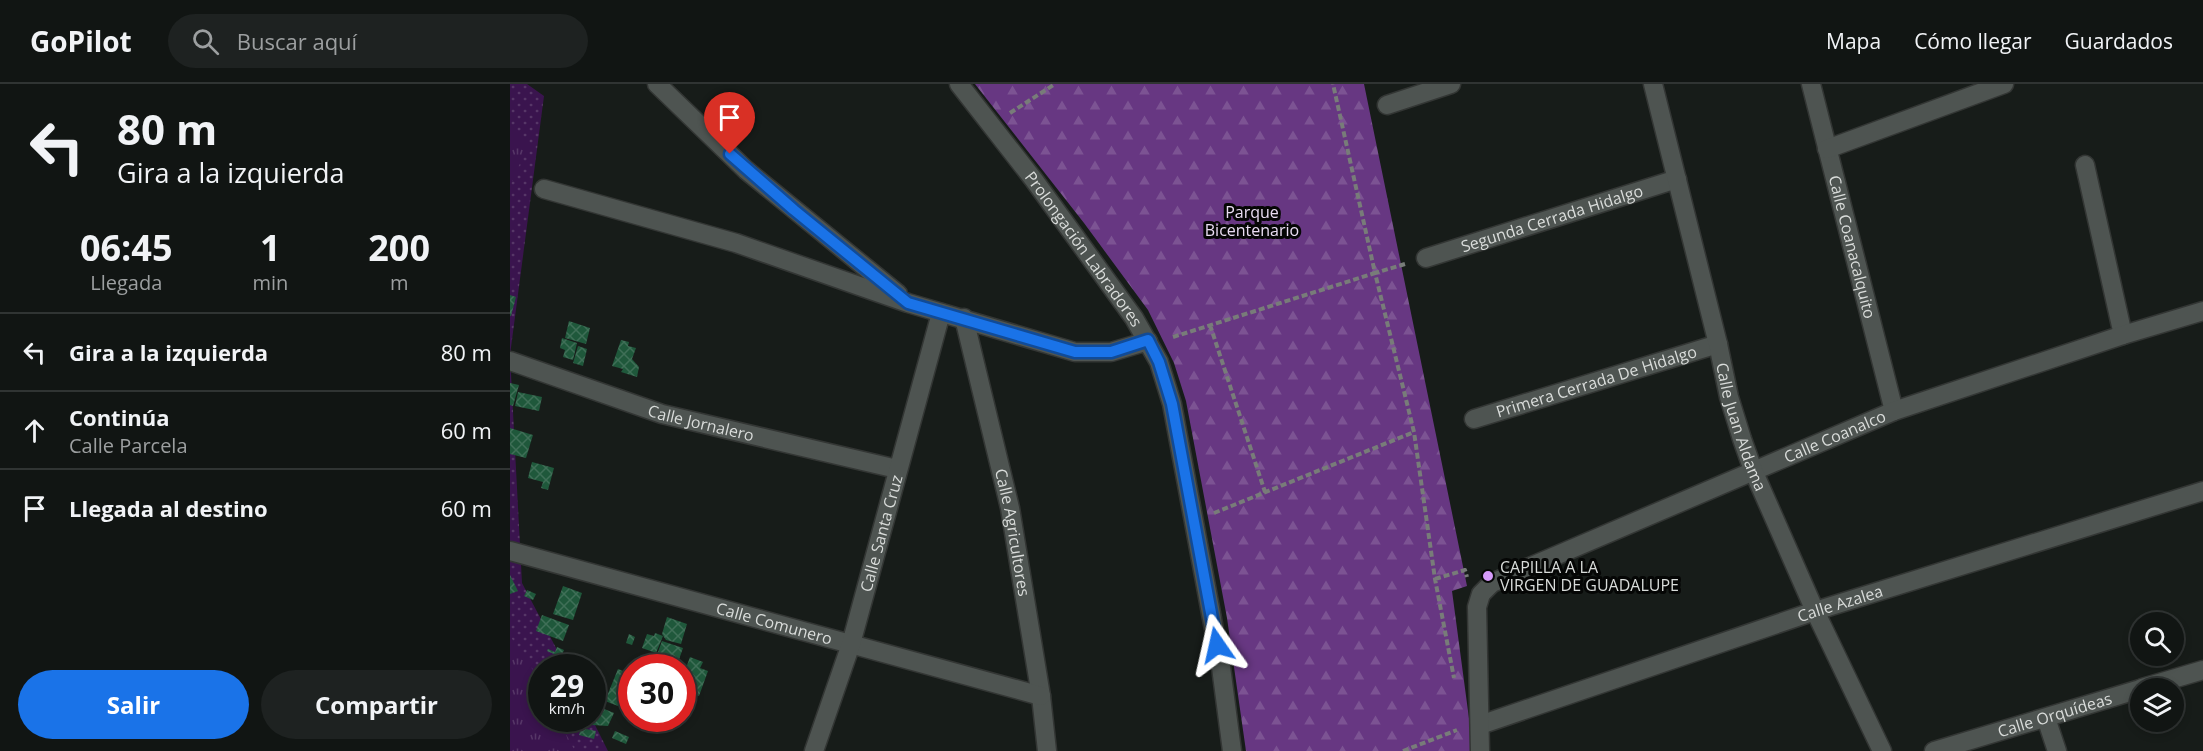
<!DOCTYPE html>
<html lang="es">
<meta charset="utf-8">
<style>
:root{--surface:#111513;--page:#1e2221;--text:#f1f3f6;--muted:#9c9fa0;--line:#303433;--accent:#1a73e8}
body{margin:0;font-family:"Open Sans",sans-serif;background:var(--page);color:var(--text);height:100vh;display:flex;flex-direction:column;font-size:22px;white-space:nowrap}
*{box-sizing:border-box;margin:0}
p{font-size:20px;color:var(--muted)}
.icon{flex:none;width:33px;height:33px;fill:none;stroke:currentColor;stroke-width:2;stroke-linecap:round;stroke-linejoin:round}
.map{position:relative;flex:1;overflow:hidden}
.sheet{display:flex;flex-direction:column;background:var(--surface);width:510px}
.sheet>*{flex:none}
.guide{background:#111513;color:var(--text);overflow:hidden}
.buttons{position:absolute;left:1620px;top:528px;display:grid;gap:12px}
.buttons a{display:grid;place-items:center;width:54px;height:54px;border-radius:50%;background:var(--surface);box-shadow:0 3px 9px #0003,0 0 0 2px var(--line);font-size:30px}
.speed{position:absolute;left:18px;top:570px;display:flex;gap:12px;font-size:30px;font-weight:700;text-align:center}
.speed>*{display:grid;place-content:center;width:78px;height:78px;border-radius:50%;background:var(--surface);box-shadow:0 3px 9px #0003,0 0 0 2px var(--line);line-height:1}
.speed small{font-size:15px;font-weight:400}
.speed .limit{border:9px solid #d22;background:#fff;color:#111}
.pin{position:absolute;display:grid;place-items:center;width:51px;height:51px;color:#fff;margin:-62px -26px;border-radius:50% 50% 50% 0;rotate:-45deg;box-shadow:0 0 6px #0007}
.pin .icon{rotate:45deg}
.me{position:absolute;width:66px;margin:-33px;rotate:349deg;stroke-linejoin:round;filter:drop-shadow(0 0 4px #0008)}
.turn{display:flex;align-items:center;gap:21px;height:126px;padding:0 18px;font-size:27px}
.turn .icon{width:78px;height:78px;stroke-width:2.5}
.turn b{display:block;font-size:42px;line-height:51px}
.eta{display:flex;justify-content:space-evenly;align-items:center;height:102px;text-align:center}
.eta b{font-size:36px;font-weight:700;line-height:42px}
.button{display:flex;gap:12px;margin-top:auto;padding:12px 18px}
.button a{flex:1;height:69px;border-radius:36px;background:var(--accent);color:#fff;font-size:24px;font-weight:700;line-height:69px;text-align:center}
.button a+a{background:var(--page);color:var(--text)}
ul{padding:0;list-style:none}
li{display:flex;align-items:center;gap:18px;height:78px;padding:0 18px;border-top:2px solid var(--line)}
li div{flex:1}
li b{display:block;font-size:22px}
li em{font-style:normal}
header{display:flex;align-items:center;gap:36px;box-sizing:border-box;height:84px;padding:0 30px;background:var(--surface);border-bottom:2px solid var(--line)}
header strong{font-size:28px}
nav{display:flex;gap:33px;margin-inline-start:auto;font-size:21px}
.search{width:420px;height:54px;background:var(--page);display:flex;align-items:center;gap:15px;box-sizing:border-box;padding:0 21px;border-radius:33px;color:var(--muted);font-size:22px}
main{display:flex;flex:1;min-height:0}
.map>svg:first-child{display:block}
.grass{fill:url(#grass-dots)}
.forest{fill:url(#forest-firs)}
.park{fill:url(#park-tufts)}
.building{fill:url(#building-cross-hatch)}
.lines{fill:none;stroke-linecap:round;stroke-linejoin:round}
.street-casing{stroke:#333634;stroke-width:21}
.secondary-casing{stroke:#333634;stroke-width:21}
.path{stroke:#787c79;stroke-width:4;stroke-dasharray:6 3;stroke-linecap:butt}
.street{stroke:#4e5451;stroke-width:18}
.secondary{stroke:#4e5451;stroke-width:18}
.route-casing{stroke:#114b97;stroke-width:15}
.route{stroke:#1a73e8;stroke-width:10}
.poi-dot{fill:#d69bfa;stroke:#050605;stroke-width:2}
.labels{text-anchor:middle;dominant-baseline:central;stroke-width:6;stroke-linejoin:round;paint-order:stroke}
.park-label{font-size:16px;fill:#eaddf3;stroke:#050605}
.street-label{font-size:16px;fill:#d9dcda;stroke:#050605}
.poi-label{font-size:16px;fill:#d9dcda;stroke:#050605;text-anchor:start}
</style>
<header>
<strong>GoPilot</strong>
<div class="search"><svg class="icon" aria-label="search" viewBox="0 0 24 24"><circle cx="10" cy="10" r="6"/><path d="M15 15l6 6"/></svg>Buscar aquí</div>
<nav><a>Mapa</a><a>Cómo llegar</a><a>Guardados</a></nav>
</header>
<main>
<section class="sheet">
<div class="guide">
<div class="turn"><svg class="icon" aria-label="left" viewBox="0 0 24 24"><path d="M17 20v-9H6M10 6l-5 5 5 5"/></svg><div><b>80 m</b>Gira a la izquierda</div></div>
</div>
<div class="eta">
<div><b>06:45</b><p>Llegada</p></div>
<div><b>1</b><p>min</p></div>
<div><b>200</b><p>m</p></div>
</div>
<ul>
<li><svg class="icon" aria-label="left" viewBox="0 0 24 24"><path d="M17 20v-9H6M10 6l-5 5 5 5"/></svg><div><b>Gira a la izquierda</b></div><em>80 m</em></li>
<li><svg class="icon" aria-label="ahead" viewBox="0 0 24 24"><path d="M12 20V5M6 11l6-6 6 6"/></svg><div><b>Continúa</b><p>Calle Parcela</p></div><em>60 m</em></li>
<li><svg class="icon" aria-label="arrive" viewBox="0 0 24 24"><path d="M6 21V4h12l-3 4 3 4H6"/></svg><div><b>Llegada al destino</b></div><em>60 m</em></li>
</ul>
<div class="button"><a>Salir</a><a>Compartir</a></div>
</section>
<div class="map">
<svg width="1693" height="667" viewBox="0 0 1693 667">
<defs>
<pattern id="grass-dots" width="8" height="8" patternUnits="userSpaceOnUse" patternTransform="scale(1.5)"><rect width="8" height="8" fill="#3a144e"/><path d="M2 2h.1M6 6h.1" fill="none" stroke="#563667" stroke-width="1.8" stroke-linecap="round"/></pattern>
<pattern id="forest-firs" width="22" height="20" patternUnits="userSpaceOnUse" patternTransform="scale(1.5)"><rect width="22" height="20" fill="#673782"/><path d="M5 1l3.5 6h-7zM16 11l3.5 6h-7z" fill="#7c5393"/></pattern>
<pattern id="park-tufts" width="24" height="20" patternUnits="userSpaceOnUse" patternTransform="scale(1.5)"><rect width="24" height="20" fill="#3a144e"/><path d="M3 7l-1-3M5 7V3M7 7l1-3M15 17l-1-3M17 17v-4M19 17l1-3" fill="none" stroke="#563667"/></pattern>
<pattern id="building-cross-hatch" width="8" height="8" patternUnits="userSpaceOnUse" patternTransform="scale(1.5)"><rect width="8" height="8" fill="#1f583b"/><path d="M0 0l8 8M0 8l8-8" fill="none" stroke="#3f6f57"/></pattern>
</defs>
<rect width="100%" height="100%" fill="#171c19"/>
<path class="grass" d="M0 0H17L34 12 0 271 12 499 56 583 32 584V634L82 635 98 667H0Z"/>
<path class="forest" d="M465 0H854L957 502 942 507 960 642V667H736L717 534 676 317 664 279 638 226 574 139Z"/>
<path class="park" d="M0 43 19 59 0 102Z
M0 552 18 577 31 602 32 634 48 635 65 667H0Z"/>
<path class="building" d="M0 211 6 213 1 232H0Z
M59 237 80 244 76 260 55 254Z
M52 254 67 259 63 276 53 273 55 266 50 264Z
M111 256 119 258 118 262 126 264 122 275 129 283 127 293 111 288 113 285 102 282Z
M68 262 77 265 73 282 63 279Z
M0 299 9 301 3 322 0 321Z
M8 308 32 313 29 327 5 322Z
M0 344 23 351 16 374 0 370Z
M22 378 44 384 38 406 31 404 33 398 18 394Z
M0 491 8 507 0 510Z
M53 502 72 509 63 536 43 530Z
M17 506 26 510 23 516 14 512Z
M32 531 59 541 53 557 26 547Z
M157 533 177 540 171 560 156 556 152 550Z
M145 549 153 552 146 569 132 564 137 550 144 552Z
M119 550 125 553 122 561 116 559Z
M152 557 173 564 166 584H142Z
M47 563 54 566 51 573 37 567 38 565 45 568Z
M180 573 193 578 190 584 198 587 189 612 172 606V595Z
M126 574 139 579 138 584H122Z
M108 585 116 588 115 592 119 594 108 622 95 617Z
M122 593V627L111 622Z
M86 610 93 614 90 621 83 617Z
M82 620 104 629 98 642 67 640 69 634H82Z
M71 644 86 647 84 655 69 651Z
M105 647 119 653 116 660 102 654Z"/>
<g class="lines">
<defs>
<g id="street">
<path d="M147 0 236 86 388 210"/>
<path id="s1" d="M449 0 524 96 624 234 649 278 662 320 711 583 722 667"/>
<path id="s2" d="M1301 0 1384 327"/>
<path d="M877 21 941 0"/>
<path d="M1317 65 1494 0"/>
<path d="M1575 81 1613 251"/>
<path d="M34 105 226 159 398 219 565 268H601L638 257"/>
<path id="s3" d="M916 174 1167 95"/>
<path id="s4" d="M454 234 500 424 531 612 537 667"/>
<path id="s5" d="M0 277 152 330 387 385"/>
<path id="s6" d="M964 335 1208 260"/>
<path id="s7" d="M0 467 531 612"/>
<path d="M1632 604 1693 586"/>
<path d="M1536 634 1547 667"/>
<path id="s8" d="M970 641 1305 527 1693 407"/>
<path id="s9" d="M304 667 341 560 431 229"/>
<path id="s10" d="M970 667 967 523 971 510 982 499 1384 327 1613 251 1693 227"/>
<path id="s11" d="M1424 667 1630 605"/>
</g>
<g id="secondary">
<path id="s12" d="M1143 0 1208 260 1219 313 1232 355 1243 386 1305 527 1372 667"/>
</g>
</defs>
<use href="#street" class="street-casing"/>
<use href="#secondary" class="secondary-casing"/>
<path class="path" d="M500 29 545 0
M895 180 865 189 904 348 925 495 944 594
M700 241 755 408
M663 253 865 189 823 0
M704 429 904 348
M925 495 955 486 957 493
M893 667 947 646"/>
<use href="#street" class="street"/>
<use href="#secondary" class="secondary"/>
</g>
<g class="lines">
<defs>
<path id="route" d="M220 70 284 126 398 219 565 268H601L638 256 649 278 662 320 707 561"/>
</defs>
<use href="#route" class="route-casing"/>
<use href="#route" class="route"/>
</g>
<circle class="poi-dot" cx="978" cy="492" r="6"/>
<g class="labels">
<g class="park-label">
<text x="742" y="128">Parque<tspan x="742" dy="18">Bicentenario</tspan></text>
</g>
<g class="street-label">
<text stroke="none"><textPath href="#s3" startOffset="132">Segunda Cerrada Hidalgo</textPath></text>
<text stroke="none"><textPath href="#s2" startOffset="168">Calle Coanacalquito</textPath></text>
<text stroke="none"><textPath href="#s1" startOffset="207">Prolongación Labradores</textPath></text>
<text stroke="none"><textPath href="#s6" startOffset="128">Primera Cerrada De Hidalgo</textPath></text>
<text stroke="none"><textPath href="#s5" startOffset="201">Calle Jornalero</textPath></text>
<text stroke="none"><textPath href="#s12" startOffset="354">Calle Juan Aldama</textPath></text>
<text stroke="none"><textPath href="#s10" startOffset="546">Calle Coanalco</textPath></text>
<text stroke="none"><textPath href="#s9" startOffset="228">Calle Santa Cruz</textPath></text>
<text stroke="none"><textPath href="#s4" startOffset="220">Calle Agricultores</textPath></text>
<text stroke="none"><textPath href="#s8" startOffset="380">Calle Azalea</textPath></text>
<text stroke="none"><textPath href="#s7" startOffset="274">Calle Comunero</textPath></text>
<text stroke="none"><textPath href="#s11" startOffset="126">Calle Orquídeas</textPath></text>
</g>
<g class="poi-label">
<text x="990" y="483">CAPILLA A LA<tspan x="990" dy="18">VIRGEN DE GUADALUPE</tspan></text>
</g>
</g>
</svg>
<div class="buttons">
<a><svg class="icon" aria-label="search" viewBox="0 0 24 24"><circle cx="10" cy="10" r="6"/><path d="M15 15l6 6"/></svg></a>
<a><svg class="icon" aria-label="layers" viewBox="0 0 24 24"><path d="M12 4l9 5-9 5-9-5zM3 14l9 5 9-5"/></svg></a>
</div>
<div class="speed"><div>29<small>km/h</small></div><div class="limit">30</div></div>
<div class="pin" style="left:220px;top:70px;background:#d93025"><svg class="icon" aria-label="arrive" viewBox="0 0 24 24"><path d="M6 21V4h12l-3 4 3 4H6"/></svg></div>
<svg class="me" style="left:707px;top:561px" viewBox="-20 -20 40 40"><path d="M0-17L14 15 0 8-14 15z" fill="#1a73e8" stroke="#fff" stroke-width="4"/></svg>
</div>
</main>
